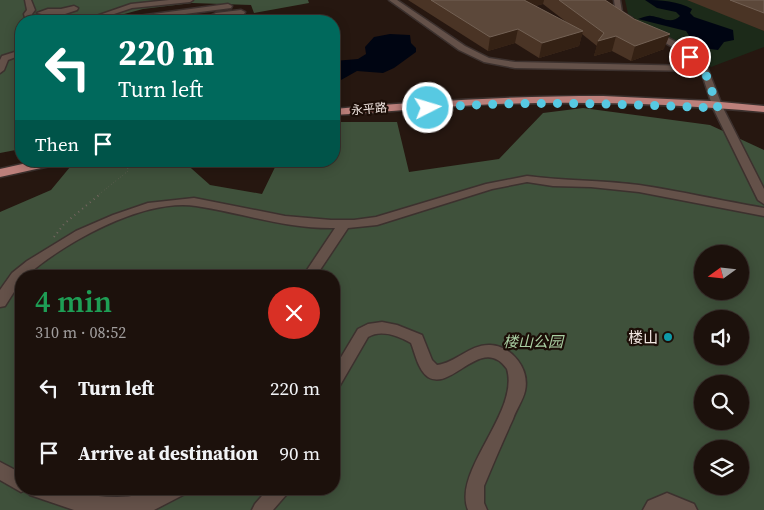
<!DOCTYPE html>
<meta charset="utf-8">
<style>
:root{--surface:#1c110c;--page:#251a15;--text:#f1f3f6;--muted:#a09d9d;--line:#3a312d}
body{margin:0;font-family:"Source Serif 4","Noto Sans SC",serif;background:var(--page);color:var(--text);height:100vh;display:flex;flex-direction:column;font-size:19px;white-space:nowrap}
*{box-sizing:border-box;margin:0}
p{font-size:16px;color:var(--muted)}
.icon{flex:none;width:28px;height:28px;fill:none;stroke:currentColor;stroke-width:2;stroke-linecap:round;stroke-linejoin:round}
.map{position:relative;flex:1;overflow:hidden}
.sheet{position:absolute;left:15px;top:270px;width:325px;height:225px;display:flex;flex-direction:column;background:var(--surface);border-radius:20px;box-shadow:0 2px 12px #0003,0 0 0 1px var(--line)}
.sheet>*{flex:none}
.top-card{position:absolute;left:15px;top:15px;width:325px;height:152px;border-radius:20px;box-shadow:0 2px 12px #0003,0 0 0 1px var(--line);background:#00695c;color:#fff;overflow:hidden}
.needle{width:32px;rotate:255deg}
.controls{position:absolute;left:694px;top:245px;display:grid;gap:10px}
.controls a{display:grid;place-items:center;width:55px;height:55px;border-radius:50%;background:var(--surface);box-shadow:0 2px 12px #0003,0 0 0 1px var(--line);font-size:25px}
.pin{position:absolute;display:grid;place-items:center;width:42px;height:42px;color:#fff;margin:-21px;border:2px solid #fff;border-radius:50%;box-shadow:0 1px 5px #0007}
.me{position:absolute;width:55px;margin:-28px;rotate:85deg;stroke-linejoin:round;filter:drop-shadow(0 0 4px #0008)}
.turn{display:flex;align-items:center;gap:18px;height:105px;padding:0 20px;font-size:22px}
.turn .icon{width:65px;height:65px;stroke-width:2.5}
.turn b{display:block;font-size:35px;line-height:42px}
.then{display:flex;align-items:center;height:48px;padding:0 20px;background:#0003;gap:10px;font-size:19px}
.round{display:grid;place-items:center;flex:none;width:52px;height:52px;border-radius:26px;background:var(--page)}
.summary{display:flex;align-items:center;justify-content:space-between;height:85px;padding:0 20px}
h1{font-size:30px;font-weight:600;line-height:38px;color:#1e9e55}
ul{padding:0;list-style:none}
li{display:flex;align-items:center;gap:15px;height:65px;padding:0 20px}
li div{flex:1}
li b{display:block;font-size:19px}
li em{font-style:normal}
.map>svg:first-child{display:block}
.green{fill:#1c2a19}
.forest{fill:#3f513b;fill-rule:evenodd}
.water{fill:#000512}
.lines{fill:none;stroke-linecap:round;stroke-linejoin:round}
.minor-casing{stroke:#3c312e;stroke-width:3}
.major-casing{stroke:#3c312e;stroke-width:3}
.path-far1{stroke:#746660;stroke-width:1;stroke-dasharray:0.5 2.5;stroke-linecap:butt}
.path{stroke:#746660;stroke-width:2;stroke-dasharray:1 4;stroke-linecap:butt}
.minor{fill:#645149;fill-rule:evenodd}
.major{fill:#bc807b;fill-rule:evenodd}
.wall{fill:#4a3425;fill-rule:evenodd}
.shaded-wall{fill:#342114}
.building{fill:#5c483a;stroke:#736154}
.route{stroke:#57c9e2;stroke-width:9;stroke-dasharray:0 16.2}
.culture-dot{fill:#0f9aa8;stroke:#1c0e07;stroke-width:2}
.labels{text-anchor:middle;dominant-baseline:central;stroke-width:4.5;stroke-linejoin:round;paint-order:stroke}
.far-street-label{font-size:12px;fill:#f2e7e2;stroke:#1c0e07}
.poi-label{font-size:15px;fill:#f2e7e2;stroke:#1c0e07;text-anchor:end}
.park-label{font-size:15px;font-style:italic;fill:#aacfa3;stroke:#1c0e07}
</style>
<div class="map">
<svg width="764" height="510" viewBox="0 0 764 510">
<rect width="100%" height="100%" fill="#261710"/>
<path class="green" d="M625 0H692L764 31V47L711 67 689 48 651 29 628 14Z"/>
<path class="forest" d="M0 0H308L309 3 254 13 251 5 192 3 143 9 98 21H21V149L0 153Z
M583 108 710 125 764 150V510H0V212L51 190 75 161H183L210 185 262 194 278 161H334V122H397L409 172 499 159 543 113ZM702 254H740V291H702ZM21 276H334V489H21ZM702 319H740V356H702ZM702 384H740V421H702ZM702 449H740V486H702Z"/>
<path class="water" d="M645 0C661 0 678 1 692 9L690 13 694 17 733 30 734 40 724 42 718 50 702 48 695 42 696 41 692 40 686 31 638 19C642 18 648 15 651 16 662 17 671 25 680 16L676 12 657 8Z
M390 34 410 35 411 43 416 48V52L394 68 383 73 357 71 341 80 334 81V61L358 59 366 54 365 47 374 37Z"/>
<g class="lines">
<defs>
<path id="minor" d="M25 0H31L35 10 32 14 34 21H26L24 14 27 10Z
M169 0H193L190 2 132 8 93 21H82L131 4Z
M389 0H397L465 46 489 58 515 62 696 66 676 49 648 33 655 31 682 45 707 67 723 108 764 189V204L758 200 713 108 701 71 515 68 484 62 459 50Z
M614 0H620L622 12 632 18V22H626L616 15Z
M228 4 232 6 231 8 131 21H112L116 19Z
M74 6 78 8 77 10 56 17 37 13 48 9H61Z
M241 10 245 12 244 14 216 17 212 15 216 13Z
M21 50V55L8 60 4 70 0 73V60L2 56Z
M527 176C564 181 601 180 639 185 680 191 722 201 764 208V216L639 192 591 187 553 186 527 182 492 189 377 225 348 228 316 276H303L335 228C287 229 242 213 196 206 143 198 64 243 26 276H21V281L5 306 0 307V290L12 273 27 261 76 231 113 215 148 203 194 198 285 216 331 220H354L376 217 486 184Z
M382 322 397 325 422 335 432 360 437 365C456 363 470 344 490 345 512 346 530 369 525 391 523 400 516 410 513 419 503 441 493 464 484 486V503L487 510H468C452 471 520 412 507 369 482 333 452 392 428 377 418 370 415 353 411 343 399 336 381 329 368 337L339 387 334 388V369L358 329 368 324Z
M0 462 21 473V489H27L21 492 0 480Z
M27 489C59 487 85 497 117 497 133 497 143 494 159 489 166 487 178 488 186 489L183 495 154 510H74L30 495Z
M268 489H289L286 495 273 510H252L255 504Z
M667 493 694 504 697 510H643L648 501Z"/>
<path id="major" d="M603 96 710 101 764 106V112C675 104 587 101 497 104 443 106 388 112 334 115V109C424 101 513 96 603 96Z
M36 161H61L59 164 0 177V169Z"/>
</defs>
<use href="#minor" class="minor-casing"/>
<use href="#major" class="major-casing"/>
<path class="path-far1" d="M97 196 128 171 127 161"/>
<path class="path" d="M54 237 64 224 99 195"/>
<use href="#minor" class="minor"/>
<use href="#major" class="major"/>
</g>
<path class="wall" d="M408 0H605L664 49 631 61 612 51 594 56 597 46 582 34 579 46 539 58 515 43 488 51ZM543 4 569 24 535 6Z
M687 0H764V31Z"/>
<path class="shaded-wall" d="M518 0H544L543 4 516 11Z
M518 29 515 43 488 51 490 37Z
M583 31 579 46 539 58 542 43Z
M670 34 664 49 631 61 635 46Z
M616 36 612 51 594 56 598 41Z"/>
<path class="building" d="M431 0H524L583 31 542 43 518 29 490 37Z
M559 0H605L634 19 670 34 635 46 616 36 598 41 604 33Z
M730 0H764V13Z"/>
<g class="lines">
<path class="route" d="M428 108C524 100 621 104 718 108L704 69 690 57"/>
</g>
<circle class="culture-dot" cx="668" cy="337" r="5"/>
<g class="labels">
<g class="far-street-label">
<text transform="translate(369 109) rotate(-5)">永平路</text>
</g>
<g class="poi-label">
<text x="658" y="337">楼山</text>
</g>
<g class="park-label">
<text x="533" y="341">楼山公园</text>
</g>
</g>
</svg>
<div class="controls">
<a><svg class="needle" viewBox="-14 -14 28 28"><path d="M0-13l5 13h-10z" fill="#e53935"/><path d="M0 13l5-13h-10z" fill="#a09d9d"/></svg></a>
<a><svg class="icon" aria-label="sound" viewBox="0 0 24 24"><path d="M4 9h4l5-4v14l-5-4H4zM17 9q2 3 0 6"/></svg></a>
<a><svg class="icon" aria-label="search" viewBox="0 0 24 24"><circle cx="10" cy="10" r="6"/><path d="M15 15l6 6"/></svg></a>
<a><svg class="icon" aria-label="layers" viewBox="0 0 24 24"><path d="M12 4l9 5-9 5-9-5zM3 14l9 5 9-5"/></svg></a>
</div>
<div class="pin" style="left:690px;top:57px;background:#d93025"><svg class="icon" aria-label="arrive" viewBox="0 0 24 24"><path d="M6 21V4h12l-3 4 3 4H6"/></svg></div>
<svg class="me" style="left:428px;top:108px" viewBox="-20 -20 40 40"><circle r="17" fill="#57c9e2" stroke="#fff" stroke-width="3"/><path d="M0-11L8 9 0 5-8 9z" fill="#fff"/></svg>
<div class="top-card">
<div class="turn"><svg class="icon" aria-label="left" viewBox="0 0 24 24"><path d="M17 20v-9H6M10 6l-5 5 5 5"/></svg><div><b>220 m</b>Turn left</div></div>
<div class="then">Then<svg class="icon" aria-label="arrive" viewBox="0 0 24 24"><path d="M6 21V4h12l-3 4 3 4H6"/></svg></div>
</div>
<section class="sheet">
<div class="summary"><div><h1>4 min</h1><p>310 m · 08:52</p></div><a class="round" style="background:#d93025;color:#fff"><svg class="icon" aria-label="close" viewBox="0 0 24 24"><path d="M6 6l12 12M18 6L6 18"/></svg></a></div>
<ul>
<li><svg class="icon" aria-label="left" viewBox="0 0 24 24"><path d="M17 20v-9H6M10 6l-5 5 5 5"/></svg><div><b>Turn left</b></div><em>220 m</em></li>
<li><svg class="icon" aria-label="arrive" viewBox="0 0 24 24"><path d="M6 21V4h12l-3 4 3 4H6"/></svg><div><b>Arrive at destination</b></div><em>90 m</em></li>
</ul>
</section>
</div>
